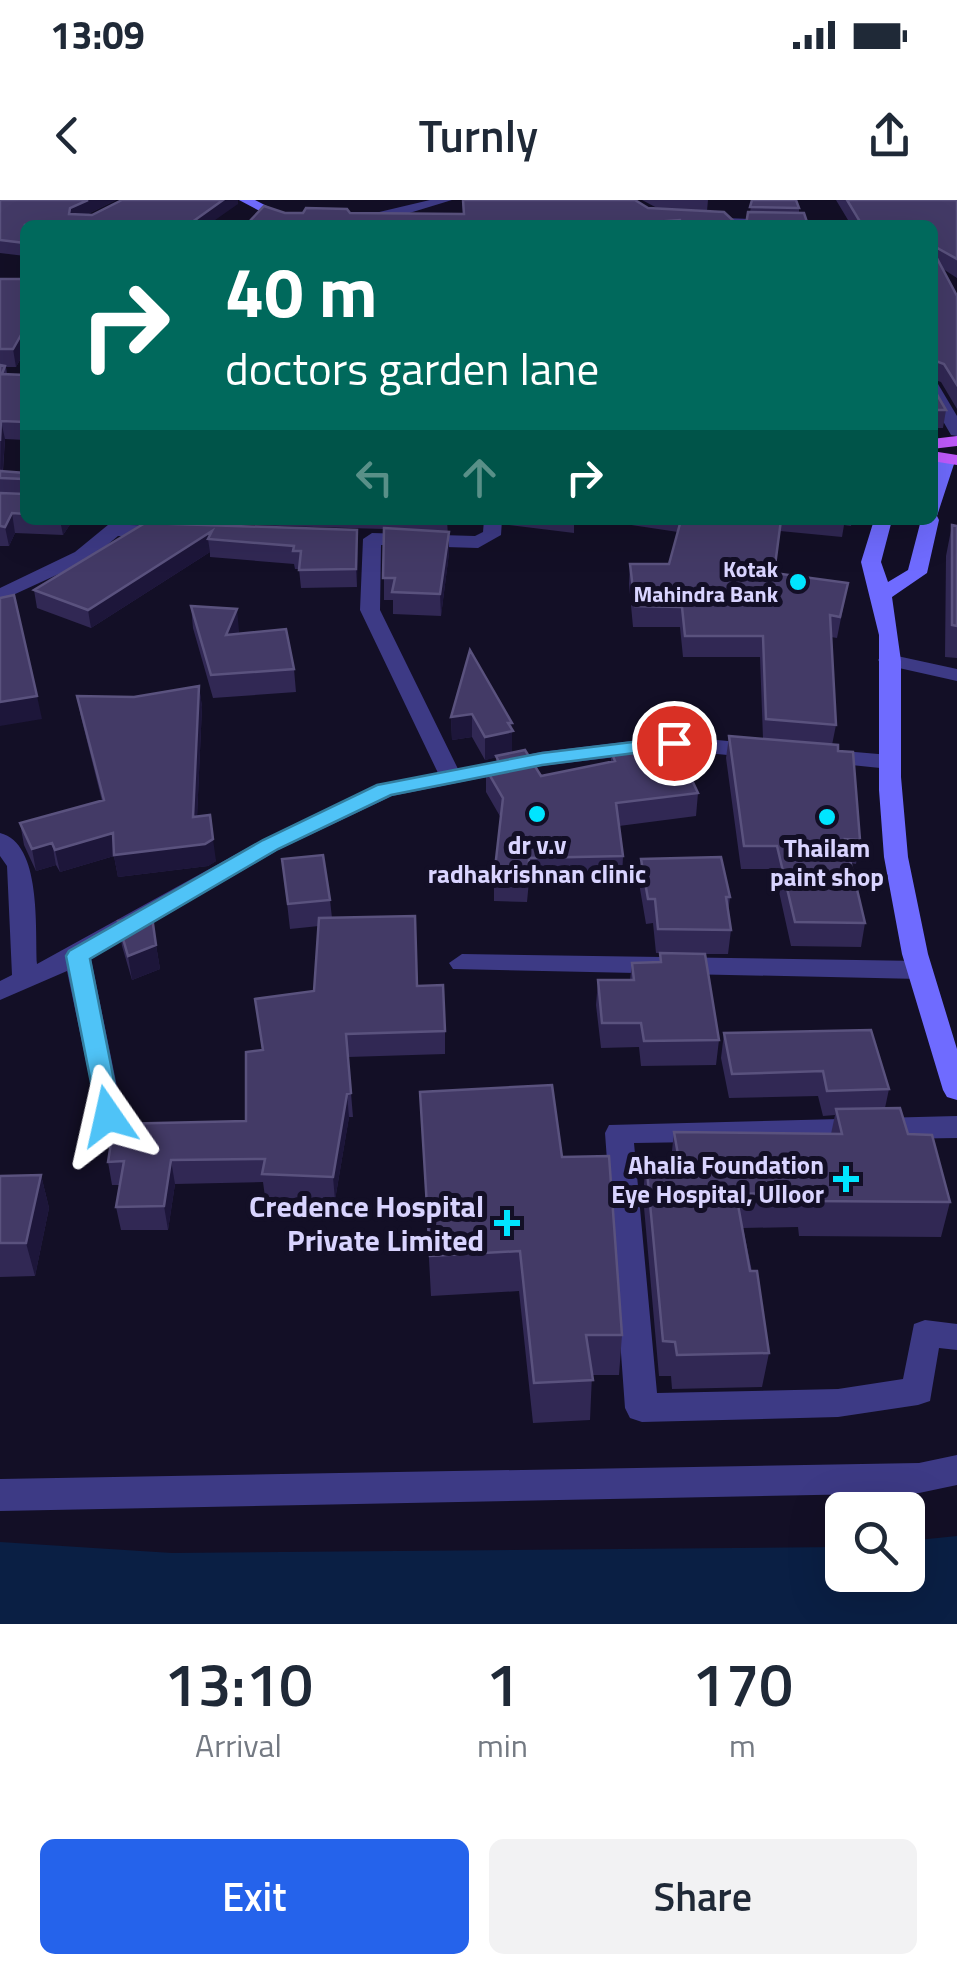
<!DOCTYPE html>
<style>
:root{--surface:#fff;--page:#f2f2f3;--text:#1f2937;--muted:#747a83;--accent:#2563eb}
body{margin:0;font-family:"Titillium Web",sans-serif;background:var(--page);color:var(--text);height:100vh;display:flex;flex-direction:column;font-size:38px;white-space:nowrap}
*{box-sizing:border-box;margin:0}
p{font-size:32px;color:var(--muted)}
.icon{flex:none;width:55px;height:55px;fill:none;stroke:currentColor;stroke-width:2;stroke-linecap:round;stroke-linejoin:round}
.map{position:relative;height:1424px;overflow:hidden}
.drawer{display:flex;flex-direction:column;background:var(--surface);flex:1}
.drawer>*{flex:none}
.top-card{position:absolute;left:20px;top:20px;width:918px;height:305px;border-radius:15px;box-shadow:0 10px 40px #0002;background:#00695c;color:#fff;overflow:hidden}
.controls{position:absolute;left:825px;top:1292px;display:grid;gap:20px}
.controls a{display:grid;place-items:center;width:100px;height:100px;border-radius:15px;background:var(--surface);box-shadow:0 10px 40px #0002;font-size:50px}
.pin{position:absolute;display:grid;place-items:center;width:85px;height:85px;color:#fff;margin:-42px;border:5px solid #fff;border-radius:50%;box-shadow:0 2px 10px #0007}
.me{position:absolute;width:110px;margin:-55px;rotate:349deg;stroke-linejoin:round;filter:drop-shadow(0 0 8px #0008)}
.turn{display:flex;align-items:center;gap:35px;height:210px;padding:0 40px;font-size:45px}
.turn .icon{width:130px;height:130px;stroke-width:2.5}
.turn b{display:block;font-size:70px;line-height:85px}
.lanes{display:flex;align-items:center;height:95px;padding:0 40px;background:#0003;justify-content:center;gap:50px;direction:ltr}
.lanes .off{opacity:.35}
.eta{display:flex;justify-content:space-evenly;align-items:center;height:170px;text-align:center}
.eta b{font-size:60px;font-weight:600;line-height:70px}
.primary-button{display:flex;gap:20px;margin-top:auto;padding:20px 40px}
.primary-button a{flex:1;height:115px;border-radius:15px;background:var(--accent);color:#fff;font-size:40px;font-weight:600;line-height:115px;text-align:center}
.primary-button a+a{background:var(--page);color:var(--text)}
.status{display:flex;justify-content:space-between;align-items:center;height:70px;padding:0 50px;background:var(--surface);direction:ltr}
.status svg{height:28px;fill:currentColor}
header{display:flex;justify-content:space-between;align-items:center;height:130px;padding:0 40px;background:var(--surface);font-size:45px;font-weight:600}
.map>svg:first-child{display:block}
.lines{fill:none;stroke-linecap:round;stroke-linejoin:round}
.river{fill:#0a1f44;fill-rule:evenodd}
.minor{fill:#3d3a85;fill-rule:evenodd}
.secondary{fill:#6f6bff;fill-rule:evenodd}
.primary{fill:#c25bff;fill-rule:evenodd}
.wall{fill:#312854}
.shaded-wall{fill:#1d163a}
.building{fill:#433a66;stroke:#5a527e;stroke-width:2.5}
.route{fill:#4fc3f7;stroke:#337fa1;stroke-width:2.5}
.poi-dot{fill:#00e5ff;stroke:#130f26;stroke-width:4}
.labels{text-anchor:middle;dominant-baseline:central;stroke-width:10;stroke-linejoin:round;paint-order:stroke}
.far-poi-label{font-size:22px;font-weight:bold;fill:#d9d4ff;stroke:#130f26;text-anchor:end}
.poi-label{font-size:25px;font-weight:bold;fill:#d9d4ff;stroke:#130f26}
.near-poi-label{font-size:30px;font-weight:bold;fill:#d9d4ff;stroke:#130f26;text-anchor:end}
</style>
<div class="status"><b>13:09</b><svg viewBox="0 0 49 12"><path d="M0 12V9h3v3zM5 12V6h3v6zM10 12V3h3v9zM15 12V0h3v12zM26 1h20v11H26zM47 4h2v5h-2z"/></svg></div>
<header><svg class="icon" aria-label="back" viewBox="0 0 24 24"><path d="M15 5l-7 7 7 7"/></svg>Turnly<svg class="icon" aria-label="share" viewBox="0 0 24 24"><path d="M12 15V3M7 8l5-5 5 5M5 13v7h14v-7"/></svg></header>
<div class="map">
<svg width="957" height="1424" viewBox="0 0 957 1424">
<rect width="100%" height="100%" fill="#130f26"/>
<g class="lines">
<path class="river" d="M957 1336V1424H0V1342L172 1353 842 1347V1375H908V1341Z"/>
<path class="minor" d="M430 0H452L370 25H351L375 13Z
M698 17 803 21 810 25 703 24 696 20Z
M932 182 938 184 957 216V236L951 235 932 202Z
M114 320H132L130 325 163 326 172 332 163 338 118 336 89 360 0 401V388L75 352Z
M484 320H502L501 335 478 348 381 345 380 410 458 569 541 552 674 536 760 544 771 551 760 558 674 550 541 566 392 596 278 650 91 759 123 916 119 923 109 926 99 923 67 771 0 800V781L12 775 7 666 0 656V633C42 643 35 729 37 764L262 640 377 585 438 573 360 410 363 339 372 333 475 336 483 332Z
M888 454 957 469V481L881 464 878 460 881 456Z
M820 549 890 555 901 562 890 569 812 561 809 556Z
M462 754 920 761 933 770 920 779 453 769 449 763Z
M957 916V938L634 943 657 1193 838 1189 903 1179 914 1124 925 1120 957 1124V1150L939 1148 930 1201 918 1205 838 1217 642 1222 630 1218 625 1208 605 933 609 925Z
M957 1255V1285L919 1293 0 1311V1279L919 1263Z"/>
<path class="secondary" d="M239 0H255L304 25H286Z
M946 256 955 261 937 316 939 320 927 373 892 397 901 461V577L908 657 928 754 957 849V900L947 897 943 890 902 754 884 657 879 590V435L861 362 874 320H892L881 362 888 382 908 370 921 320H932V278L937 261Z"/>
<path class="primary" d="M957 236V246L932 249V239Z
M932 251 957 255V265L932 261Z"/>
</g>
<path class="wall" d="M0 0H116L86 15H92L122 0H238V4L25 25V56L0 53Z
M462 0H635L648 8 659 9 642 0H708L707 11 738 25H246L285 13 463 14Z
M752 0 799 8V13L750 12Z
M836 0H957V78L943 69 957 96V209L941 182 932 179V25H851Z
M0 79H25V151L16 167H6L7 174 25 175V240L5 239 3 271 25 273V320H73L63 335 15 333 9 346H0Z
M932 186 946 210 943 228H932Z
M147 320H447L449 353 441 416 393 414V400H384V329L147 322Z
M509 320H574V333L509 325Z
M598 320H852L851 326 844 325 842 337 780 331 774 373 848 383 837 438 831 437 836 525 832 545 860 640 856 664 851 663 865 723 861 747 791 746 774 669H741L726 558 729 536 763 539 760 457H683L680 427H633L629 384 630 364H669L678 332Z
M145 323 357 330V387L301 388 299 369H295L294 364 210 357V352L91 428 37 408 34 390Z
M952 325 957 326V458L945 457 946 356Z
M191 406 239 431 238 433 294 469 296 492 213 498 193 428Z
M470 450 512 523V553L541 576 611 562V551L698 593 696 616 619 626 623 656 622 680 529 681 527 702 494 701V677L501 618 486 592V569L496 567V557L485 560 472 537 452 540 451 517Z
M199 486 202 507 197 617 216 661 208 666 118 677 114 656 60 672 56 665 36 671 24 645 20 623 102 601 81 517 77 496 134 497Z
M282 659 330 700 332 718 417 786 445 831V854L348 857 353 917H349L335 1000 265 997 263 982 175 984 168 1030H121L116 1007 120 985H112L108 962 246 921 262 850 255 799 314 791 319 726 290 729Z
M641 659 730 697 728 713 731 730 728 754H705L719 840 716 865 641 866 639 847 601 848 596 805 598 780H630L632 763 660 762V753H656L653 723 646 724 639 683Z
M118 721 156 745 160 769 132 780 122 746Z
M724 833 889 889 885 908 908 934 950 1002 941 1037 799 1036 798 1027 743 1028 769 1153 762 1187 672 1189 671 1176H659L643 996 646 961 671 960 674 932 831 934 835 915 823 916 818 896 729 898 721 858Z
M420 892 562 957 622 1135 619 1175H592L590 1220 533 1223 519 1091 431 1096Z
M41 975 49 1008 35 1076 0 1077V976Z"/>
<path class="shaded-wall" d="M88 0H116L72 22 69 14 70 8Z
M223 0H238V4L208 25H188Z
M680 20V25H612Z
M25 128V151L16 167 13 149Z
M936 161 933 178 932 179V163Z
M1 221 5 239 2 278H0Z
M12 313 15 333 9 346 5 327Z
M60 320H73L63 335Z
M357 330 358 348 357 387 356 369Z
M212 331 208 339 210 352 91 428 88 410Z
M449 332V353L441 416 440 394Z
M237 409 239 431 228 457 226 435Z
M199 486 202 507 196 639 193 617Z
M37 496 42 519 0 526V502Z
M472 514V537L452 540 451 517Z
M508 523H512V554L485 560V537Z
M113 633 213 639 216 661 208 666 118 677 114 656 60 672 55 650Z
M52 643 56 665 36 671 32 649Z
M156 745 160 769 132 780 128 756Z
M347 894 349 917 335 1000 333 977Z
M171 960 175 984 168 1030 164 1006Z
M41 975 49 1008 35 1076 26 1043Z"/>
<path class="building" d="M0 0H88L70 8 69 14 92 15 122 0H223L188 25H25V43L0 40Z
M463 0H635L648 8 724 12 738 25H682L680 20 612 25H246L264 6 285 13H303L306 8 347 9 350 13 464 14Z
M752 0H796L799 8 750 7Z
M847 0H957V59L932 45V25H862Z
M748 12 804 13 808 25H746Z
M932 49 957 96V185L944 164 936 161 932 163Z
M0 79H25V128L13 149H0Z
M0 165 5 166 2 174 25 175V222L1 221 0 241Z
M932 186 946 210H932Z
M0 271 25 273V314L12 313 5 327 0 326V293L24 294V279L0 278Z
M681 320H781L774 373 848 383 840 417 830 415 836 525 766 519 763 436H685L682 407 635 406 630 364H669Z
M145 323 357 330 356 369 299 370 301 351H293L294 346 208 339 212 331 88 410 34 390Z
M952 325 957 326V426L952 425Z
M384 328 449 332 440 394 392 392 395 378H383Z
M14 395 37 496 0 502V398Z
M191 406 237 409 226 435 286 429 294 469 211 475Z
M470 450 512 523H508L513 531 485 537 472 514 451 517Z
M199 486 193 617 210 615 213 639 205 644 114 655 113 633 55 650 52 643 32 649 20 623 104 600 77 496 134 497Z
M729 536 838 545V551L853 552 860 640 845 639 865 723 795 722 777 646H744Z
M675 544 698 593 616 603 623 656 529 658 528 679 494 677 503 598 486 569 501 566 496 556 525 550 541 576 615 561 611 551Z
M323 655 330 700 288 704 282 659Z
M721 657 730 697H726L731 730 658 729 655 699H648L641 659Z
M415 716 417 786 443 785 445 831 346 834 351 893 347 894 333 977 262 974 265 959 171 960 164 1006 116 1007 124 961 108 962 114 924 246 921V852L263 850 255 799 314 791 319 718Z
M152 717 156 745 128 756 118 721Z
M660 753 705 754 719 840 644 841 641 823H602L598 780H634L632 763 661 762Z
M871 830 889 889 827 891 823 871 732 874 724 833Z
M552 885 562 957 609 956 622 1135H586L593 1180 534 1183 520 1051 430 1056 420 892Z
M900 908 908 934 932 935 950 1002 806 1001 804 992 736 994 750 1071H757L769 1153 677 1155 675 1142 663 1141 646 961 679 960 674 932 842 934 836 909Z
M41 975 26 1043H0V976Z"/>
<path class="route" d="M674 537 684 543 681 547 542 565 391 595 278 649 90 759 121 916 118 923H99L66 756 69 751 263 640 377 585 542 553Z"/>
<g class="poi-dot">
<circle cx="798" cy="382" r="10"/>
<circle cx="537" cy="614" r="10"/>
<circle cx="827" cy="617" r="10"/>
<path d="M841 964h10v10h10v10h-10v10h-10v-10h-10v-10h10z"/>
<path d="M502 1008h10v10h10v10h-10v10h-10v-10h-10v-10h10z"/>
</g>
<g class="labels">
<g class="far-poi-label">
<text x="778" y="369">Kotak<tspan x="778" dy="25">Mahindra Bank</tspan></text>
</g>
<g class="poi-label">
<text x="537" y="645">dr v.v<tspan x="537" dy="29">radhakrishnan clinic</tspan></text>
<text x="827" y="648">Thailam<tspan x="827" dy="29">paint shop</tspan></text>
<text x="824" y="965" text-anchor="end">Ahalia Foundation<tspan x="824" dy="29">Eye Hospital, Ulloor</tspan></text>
</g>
<g class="near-poi-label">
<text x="484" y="1006">Credence Hospital<tspan x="484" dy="34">Private Limited</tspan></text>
</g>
</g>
</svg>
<div class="controls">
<a><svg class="icon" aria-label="search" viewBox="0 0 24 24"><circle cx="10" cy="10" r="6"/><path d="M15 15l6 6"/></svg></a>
</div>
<div class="pin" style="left:674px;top:543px;background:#d93025"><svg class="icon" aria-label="arrive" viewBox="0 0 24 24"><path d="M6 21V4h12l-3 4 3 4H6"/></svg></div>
<svg class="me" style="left:108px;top:916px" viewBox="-20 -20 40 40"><path d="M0-17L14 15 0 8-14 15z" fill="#4fc3f7" stroke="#fff" stroke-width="4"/></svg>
<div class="top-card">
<div class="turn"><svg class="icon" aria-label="right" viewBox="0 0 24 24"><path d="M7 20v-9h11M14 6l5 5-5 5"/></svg><div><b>40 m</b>doctors garden lane</div></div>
<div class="lanes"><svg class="icon off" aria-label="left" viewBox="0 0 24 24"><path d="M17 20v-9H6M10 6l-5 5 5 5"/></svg><svg class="icon off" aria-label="ahead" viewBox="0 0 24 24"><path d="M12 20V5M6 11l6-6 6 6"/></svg><svg class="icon" aria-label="right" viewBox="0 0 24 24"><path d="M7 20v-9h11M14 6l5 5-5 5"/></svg></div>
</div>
</div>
<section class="drawer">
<div class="eta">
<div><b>13:10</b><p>Arrival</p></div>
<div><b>1</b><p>min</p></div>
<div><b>170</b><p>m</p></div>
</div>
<div class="primary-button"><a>Exit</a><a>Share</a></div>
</section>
